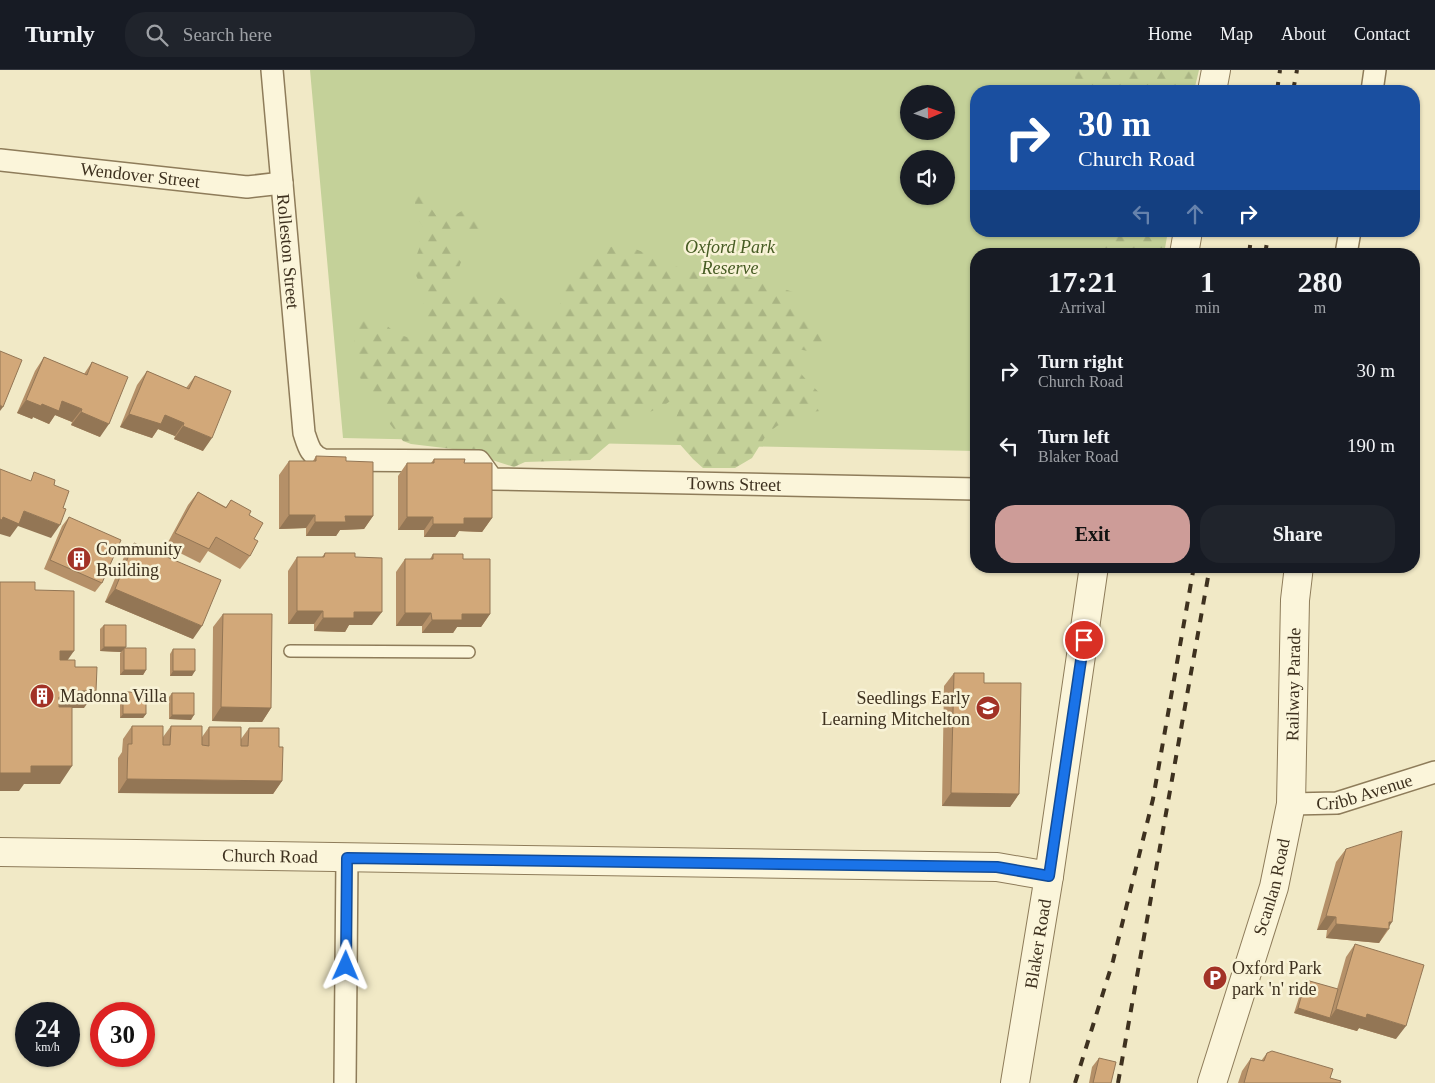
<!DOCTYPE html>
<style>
:root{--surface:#171b24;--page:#20242c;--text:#f1f3f6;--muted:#9ea1a6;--line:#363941;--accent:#cd9c98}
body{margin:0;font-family:"Times New Roman",serif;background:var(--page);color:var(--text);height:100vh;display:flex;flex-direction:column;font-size:19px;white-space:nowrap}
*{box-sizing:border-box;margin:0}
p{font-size:16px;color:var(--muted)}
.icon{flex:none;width:28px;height:28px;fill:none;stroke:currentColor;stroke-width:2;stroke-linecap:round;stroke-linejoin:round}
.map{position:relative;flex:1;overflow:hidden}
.details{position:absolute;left:970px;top:178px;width:450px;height:325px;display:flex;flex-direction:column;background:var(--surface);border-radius:20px;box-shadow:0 1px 4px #0004}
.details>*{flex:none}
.top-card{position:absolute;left:970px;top:15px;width:450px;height:152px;border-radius:20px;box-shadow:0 1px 4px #0004;background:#1a4fa0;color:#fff;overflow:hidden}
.needle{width:32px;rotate:88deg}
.controls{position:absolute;left:900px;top:15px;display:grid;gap:10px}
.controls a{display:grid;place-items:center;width:55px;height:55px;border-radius:50%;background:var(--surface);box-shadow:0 1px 4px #0004;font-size:25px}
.speed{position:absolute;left:15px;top:932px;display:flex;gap:10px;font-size:25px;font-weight:700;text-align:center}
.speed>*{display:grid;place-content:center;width:65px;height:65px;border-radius:50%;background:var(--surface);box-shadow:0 1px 4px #0004;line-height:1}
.speed small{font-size:12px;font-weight:400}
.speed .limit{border:8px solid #d22;background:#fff;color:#111}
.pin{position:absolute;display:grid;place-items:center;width:42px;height:42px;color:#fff;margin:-21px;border:2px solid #fff;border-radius:50%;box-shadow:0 1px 5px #0007}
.me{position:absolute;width:55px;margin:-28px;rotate:1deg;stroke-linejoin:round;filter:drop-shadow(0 0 4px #0008)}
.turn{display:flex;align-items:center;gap:18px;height:105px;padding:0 25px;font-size:22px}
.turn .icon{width:65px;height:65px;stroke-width:2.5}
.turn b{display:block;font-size:35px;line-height:42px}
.lanes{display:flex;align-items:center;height:48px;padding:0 25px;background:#0003;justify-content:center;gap:25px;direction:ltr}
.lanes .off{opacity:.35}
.eta{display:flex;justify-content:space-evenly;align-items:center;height:85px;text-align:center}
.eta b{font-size:30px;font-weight:800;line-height:35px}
.primary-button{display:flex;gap:10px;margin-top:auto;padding:10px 25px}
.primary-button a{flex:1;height:58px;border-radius:20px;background:var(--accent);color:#111;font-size:20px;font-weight:800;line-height:58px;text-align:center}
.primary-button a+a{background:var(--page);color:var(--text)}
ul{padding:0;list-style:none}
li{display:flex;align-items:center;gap:15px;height:75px;padding:0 25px}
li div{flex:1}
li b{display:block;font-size:19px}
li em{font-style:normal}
header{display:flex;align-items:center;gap:30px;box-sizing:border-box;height:70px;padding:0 25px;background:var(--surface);border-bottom:1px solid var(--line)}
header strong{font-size:24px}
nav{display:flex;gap:28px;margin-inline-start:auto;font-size:18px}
.search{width:350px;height:45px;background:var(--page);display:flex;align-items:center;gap:12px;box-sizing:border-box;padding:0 18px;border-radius:20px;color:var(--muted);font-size:19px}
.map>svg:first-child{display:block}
.green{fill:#c4d199;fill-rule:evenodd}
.forest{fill:url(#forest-firs)}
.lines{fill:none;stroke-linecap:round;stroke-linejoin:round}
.service-casing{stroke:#8e7c5a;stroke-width:14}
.minor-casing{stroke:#8e7c5a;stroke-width:24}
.tertiary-casing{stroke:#8e7c5a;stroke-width:30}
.service{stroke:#fbf5da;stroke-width:11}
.minor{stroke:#fbf5da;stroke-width:21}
.tertiary{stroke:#fbf5da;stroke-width:28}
.rail{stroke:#3e311f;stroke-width:4;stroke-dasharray:9 9;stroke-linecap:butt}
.wall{fill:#b59068}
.shaded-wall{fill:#937655}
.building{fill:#d2a879;stroke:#937655}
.route-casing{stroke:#114b97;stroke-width:12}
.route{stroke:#1a73e8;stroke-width:9}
.labels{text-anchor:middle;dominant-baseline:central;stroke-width:5;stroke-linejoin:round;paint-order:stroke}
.street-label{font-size:18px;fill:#3e311f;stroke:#f8f2d6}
.park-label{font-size:18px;font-style:italic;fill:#475c24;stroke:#f8f2d6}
.poi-label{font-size:18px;fill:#3e311f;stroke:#f8f2d6;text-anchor:start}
</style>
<header>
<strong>Turnly</strong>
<div class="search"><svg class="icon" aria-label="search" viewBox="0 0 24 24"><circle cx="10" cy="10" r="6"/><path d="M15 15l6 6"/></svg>Search here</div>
<nav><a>Home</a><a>Map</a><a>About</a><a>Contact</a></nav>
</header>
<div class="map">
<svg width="1435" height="1013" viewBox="0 0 1435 1013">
<defs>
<pattern id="forest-firs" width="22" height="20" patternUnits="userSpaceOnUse" patternTransform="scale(1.25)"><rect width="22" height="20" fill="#c4d199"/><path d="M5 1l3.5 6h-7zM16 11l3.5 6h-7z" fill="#a9b483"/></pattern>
</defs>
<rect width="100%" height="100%" fill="#f1e9c6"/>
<path class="green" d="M310 0H1182L1179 21H976V161H1155L1151 184H976V381L343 368ZM909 24H946V61H909ZM909 89H946V126H909Z"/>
<path class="forest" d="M1074 0H1199L1194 21H1077Z
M415 125H422L441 153 467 138 477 143 491 159 484 165 445 160 442 171 461 192 449 224 500 227 540 255 561 233 566 201 585 195 601 178 626 175 678 197 723 199 793 222 808 252 826 271 817 283 798 279 791 289C799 305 813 315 824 328L820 341 803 343 777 356 767 364 752 388 735 398H703L693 389 677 371 671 360 682 333 680 324 666 334 640 347 590 390 525 392 514 397 461 380 411 374 403 371 374 333 358 304 353 276 358 257 365 248 380 250 397 264 420 271 426 258 422 218 412 197 426 161 415 145Z
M1103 161H1168L1164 184H1102Z"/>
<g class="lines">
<defs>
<path id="service" d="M290 581 469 582"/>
<g id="minor">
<path id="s1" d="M272 0 304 363C308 375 310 386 324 390L479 391 492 409 976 419"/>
<path d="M1372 21 1375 0"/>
<path id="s2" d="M0 90 247 117 282 113"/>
<path d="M1346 184 1350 161"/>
<path id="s3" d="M1291 734 1337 733 1435 702"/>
<path d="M345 1013 347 788"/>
</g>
<g id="tertiary">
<path d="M1212 21 1216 0"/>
<path d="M1184 184 1188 161"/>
<path id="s4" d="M0 782 997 797 1049 806"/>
<path id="s5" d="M1015 1013 1049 806 1094 496"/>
<path id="s6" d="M1212 1013 1274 817 1291 734 1295 530 1299 496"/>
</g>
</defs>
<use href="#service" class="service-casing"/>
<use href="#minor" class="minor-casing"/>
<use href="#tertiary" class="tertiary-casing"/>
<use href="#service" class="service"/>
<use href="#minor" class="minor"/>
<use href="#tertiary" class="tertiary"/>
<path class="rail" d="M1277 21 1280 0
M1293 21 1297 0
M1249 184 1252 161
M1265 184 1269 161
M1075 1013 1113 891 1153 729 1194 496
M1118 1013 1210 496"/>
</g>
<path class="wall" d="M44 287 84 304 92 292 100 367 71 355 72 352 55 345 49 354 33 347 32 349 17 343 35 301Z
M147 301 186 318 195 306 203 381 174 369 175 366 158 359 152 368 120 357 137 315Z
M316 386 346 391 373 446 364 459 340 460 336 466H306V458L279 459V405L289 391H313Z
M434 389 464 393 492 448 482 462 459 461 455 467H424V460H398V406L407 393H431Z
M198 422 226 437 231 430 249 445 254 469 250 486 240 499 208 481 200 493 166 476 188 435Z
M69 447 102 513 95 522 44 499 62 456Z
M134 473 193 569 105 532 124 487Z
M325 483 355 487 372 555H349L345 562 314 561V554H288V501L297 487H322Z
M433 484 463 489 490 544 481 557H457L453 563H422V556H396V502L405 489H430Z
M223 544 271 638 262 652 212 651 213 557Z
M104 555 126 577 125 578 146 600 143 605H120V583L121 582 100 581V559Z
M173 579 192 606H170V584Z
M954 603 984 613 1019 724 1010 737 942 736 944 616Z
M123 622 146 644 143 648H120V626Z
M172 623 191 650 169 649V627Z
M132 656 163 667 171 656 202 667 209 657 241 669 249 658 279 677 282 711 273 724 118 723V688L122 682 123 669Z
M1346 779 1389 858V859L1379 873 1326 868 1327 860H1317L1336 792Z
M1355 874 1396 969 1359 958 1357 961 1294 943 1303 915 1306 910 1337 919 1346 887Z
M1267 983 1330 1008 1340 1013H1238L1242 1001 1251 988 1261 991Z
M1099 988 1111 1013H1089L1092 997Z"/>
<path class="shaded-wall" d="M26 330 42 334 62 331 82 339 72 352 55 345 49 354 33 347 32 349 17 343Z
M0 335 3 337 0 341Z
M81 342 109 354 100 367 71 355Z
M129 344 165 345 184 353 175 366 158 359 152 368 120 357Z
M183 356 212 368 203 381 174 369Z
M24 441 60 455 51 468 18 456 10 467 0 464V449L3 447Z
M289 445H315L306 458 279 459Z
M345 446H373L364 459 340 460 336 466H306L315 452Z
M407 447H433L424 460H398Z
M464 448H492L482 462 459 461 455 467H424L433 454Z
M115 519 202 556 193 569 105 532Z
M297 541H323L314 554H288Z
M354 542H382L372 555H349L345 562 314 561 323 548Z
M405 543H431L422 556H396Z
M462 544H490L481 557H457L453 563H422L432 550Z
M104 577H126L121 582 100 581Z
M60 581H74L62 598H48Z
M124 600H146L143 605H120Z
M173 601H195L192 606H170Z
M75 621H96L84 638H67L47 644 59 627Z
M221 637 271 638 262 652 212 651Z
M123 644H146L143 648H120Z
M172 645H194L191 650 169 649Z
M31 696H72L60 714H24L19 721H0V703Z
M127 709 282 711 273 724 118 723Z
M951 723 1019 724 1010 737 942 736Z
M1326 846 1336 847 1327 860H1317Z
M1389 852H1392L1379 873 1326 868 1336 854Z
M1298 938 1330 948 1336 939 1367 944 1406 956 1396 969 1359 958 1357 961 1294 943Z"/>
<path class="building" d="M0 281 22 290 3 337 0 335Z
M44 287 87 305 92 292 128 307 109 354 81 342 82 339 62 331 59 341 42 334 41 336 26 330Z
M147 301 189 319 195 306 231 321 212 368 183 356 184 353 165 345 161 354 129 344Z
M316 386 346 387V391L373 392V446H345L346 452H315V445H289V391H316Z
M434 389H465L464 393H492V448H464V454H433V447H407V393H434Z
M0 399 31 411 34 402 55 410 54 415 69 421 63 438 66 439 60 455 24 441 19 454 3 447 2 450 0 449Z
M198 422 226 438 231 430 251 441 249 445 263 453 254 469 258 471 250 486 216 467 209 479 175 463Z
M69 447 121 470 102 513 50 490Z
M134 473 221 510 202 556 115 519Z
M325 483H355V487L382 488V542H354V548H323V541H297V487H324Z
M433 484H463V489H490V544H462V550H432L431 543H405V489H433Z
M0 512H35V520L74 521V581H60V590H75V597H97L96 621H75V627H59V637H72V696H31V703H0Z
M223 544H272L271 638 221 637Z
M104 555H126V577H104Z
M124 578H146V600H124Z
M173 579H195V601H173Z
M954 603H984V613H1021L1019 724 951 723Z
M123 622H146V644H123Z
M172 623H194V645H172Z
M132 656H163V675H170L171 656H202V675L209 676V657H241V676H248L249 658H279V677H283L282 711 127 709 128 674H132Z
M1402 761 1392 852H1389V859L1336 854V847L1326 846 1346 779Z
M1355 874 1424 895 1406 956 1367 944 1366 948 1336 939Z
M1306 910 1338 919 1330 948 1298 938Z
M1272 981 1333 999 1330 1008 1341 1011 1340 1013H1244L1251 988 1264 991 1267 983Z
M1099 988 1116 992 1111 1013H1093Z"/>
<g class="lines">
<defs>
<path id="route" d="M346 896 347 788 997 797 1049 806 1084 570"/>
</defs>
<use href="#route" class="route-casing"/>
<use href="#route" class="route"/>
</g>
<defs>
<symbol id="building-disc" viewBox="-11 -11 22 22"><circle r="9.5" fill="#a23226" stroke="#f8f2d6"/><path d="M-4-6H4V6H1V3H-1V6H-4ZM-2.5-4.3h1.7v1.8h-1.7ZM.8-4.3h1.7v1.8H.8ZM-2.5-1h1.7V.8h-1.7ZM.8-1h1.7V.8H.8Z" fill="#fff"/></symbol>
<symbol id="school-disc" viewBox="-11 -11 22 22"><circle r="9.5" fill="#a23226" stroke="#f8f2d6"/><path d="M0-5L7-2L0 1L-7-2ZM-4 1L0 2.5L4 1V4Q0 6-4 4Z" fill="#fff"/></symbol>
<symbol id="parking-disc" viewBox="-11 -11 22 22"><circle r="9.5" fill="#a23226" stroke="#f8f2d6"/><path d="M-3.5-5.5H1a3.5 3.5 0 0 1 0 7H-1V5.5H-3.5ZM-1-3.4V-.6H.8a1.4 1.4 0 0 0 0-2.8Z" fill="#fff"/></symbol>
</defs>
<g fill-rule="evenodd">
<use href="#building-disc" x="65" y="475" width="28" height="28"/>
<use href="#building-disc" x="28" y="612" width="28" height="28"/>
<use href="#school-disc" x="974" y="624" width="28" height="28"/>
<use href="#parking-disc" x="1201" y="894" width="28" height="28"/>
</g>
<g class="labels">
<g class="street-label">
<text stroke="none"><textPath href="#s2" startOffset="141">Wendover Street</textPath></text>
<text stroke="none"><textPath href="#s1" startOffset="182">Rolleston Street</textPath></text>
<text stroke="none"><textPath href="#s1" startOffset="819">Towns Street</textPath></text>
<text stroke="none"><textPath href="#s6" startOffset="410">Railway Parade</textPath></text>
<text stroke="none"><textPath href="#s3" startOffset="75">Cribb Avenue</textPath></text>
<text stroke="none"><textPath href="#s4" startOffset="270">Church Road</textPath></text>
<text stroke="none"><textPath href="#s6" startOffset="205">Scanlan Road</textPath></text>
<text stroke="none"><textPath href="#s5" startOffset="141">Blaker Road</textPath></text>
</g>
<g class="park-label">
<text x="730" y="177">Oxford Park<tspan x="730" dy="21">Reserve</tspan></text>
</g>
<g class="poi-label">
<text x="96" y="479">Community<tspan x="96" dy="21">Building</tspan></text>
<text x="60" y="626">Madonna Villa</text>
<text x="970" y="628" text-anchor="end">Seedlings Early<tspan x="970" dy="21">Learning Mitchelton</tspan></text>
<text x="1232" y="898">Oxford Park<tspan x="1232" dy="21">park 'n' ride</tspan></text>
</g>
</g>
</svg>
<div class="controls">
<a><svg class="needle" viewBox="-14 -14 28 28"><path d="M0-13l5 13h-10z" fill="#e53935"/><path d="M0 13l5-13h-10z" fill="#9ea1a6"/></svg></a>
<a><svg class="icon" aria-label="sound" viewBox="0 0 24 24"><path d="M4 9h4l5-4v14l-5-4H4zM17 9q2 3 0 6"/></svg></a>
</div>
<div class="speed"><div>24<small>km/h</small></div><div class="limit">30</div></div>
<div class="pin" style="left:1084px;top:570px;background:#d93025"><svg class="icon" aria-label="arrive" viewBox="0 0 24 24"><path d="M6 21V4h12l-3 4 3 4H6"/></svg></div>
<svg class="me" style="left:346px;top:896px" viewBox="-20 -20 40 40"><path d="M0-17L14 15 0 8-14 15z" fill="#1a73e8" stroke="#fff" stroke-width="4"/></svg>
<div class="top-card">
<div class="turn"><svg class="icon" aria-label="right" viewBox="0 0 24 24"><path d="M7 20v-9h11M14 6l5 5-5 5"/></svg><div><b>30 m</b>Church Road</div></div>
<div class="lanes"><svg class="icon off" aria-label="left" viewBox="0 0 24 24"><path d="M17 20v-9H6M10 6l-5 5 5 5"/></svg><svg class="icon off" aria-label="ahead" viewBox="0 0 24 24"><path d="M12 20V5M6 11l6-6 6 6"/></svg><svg class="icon" aria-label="right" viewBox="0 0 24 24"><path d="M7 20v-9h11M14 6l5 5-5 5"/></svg></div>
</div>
<section class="details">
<div class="eta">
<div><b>17:21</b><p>Arrival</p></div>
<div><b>1</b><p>min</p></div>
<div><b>280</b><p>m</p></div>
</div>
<ul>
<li><svg class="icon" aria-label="right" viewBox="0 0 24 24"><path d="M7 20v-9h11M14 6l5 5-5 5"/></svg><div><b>Turn right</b><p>Church Road</p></div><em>30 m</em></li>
<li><svg class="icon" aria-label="left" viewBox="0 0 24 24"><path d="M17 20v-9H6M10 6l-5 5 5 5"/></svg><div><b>Turn left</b><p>Blaker Road</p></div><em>190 m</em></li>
</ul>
<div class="primary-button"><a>Exit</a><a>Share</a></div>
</section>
</div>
